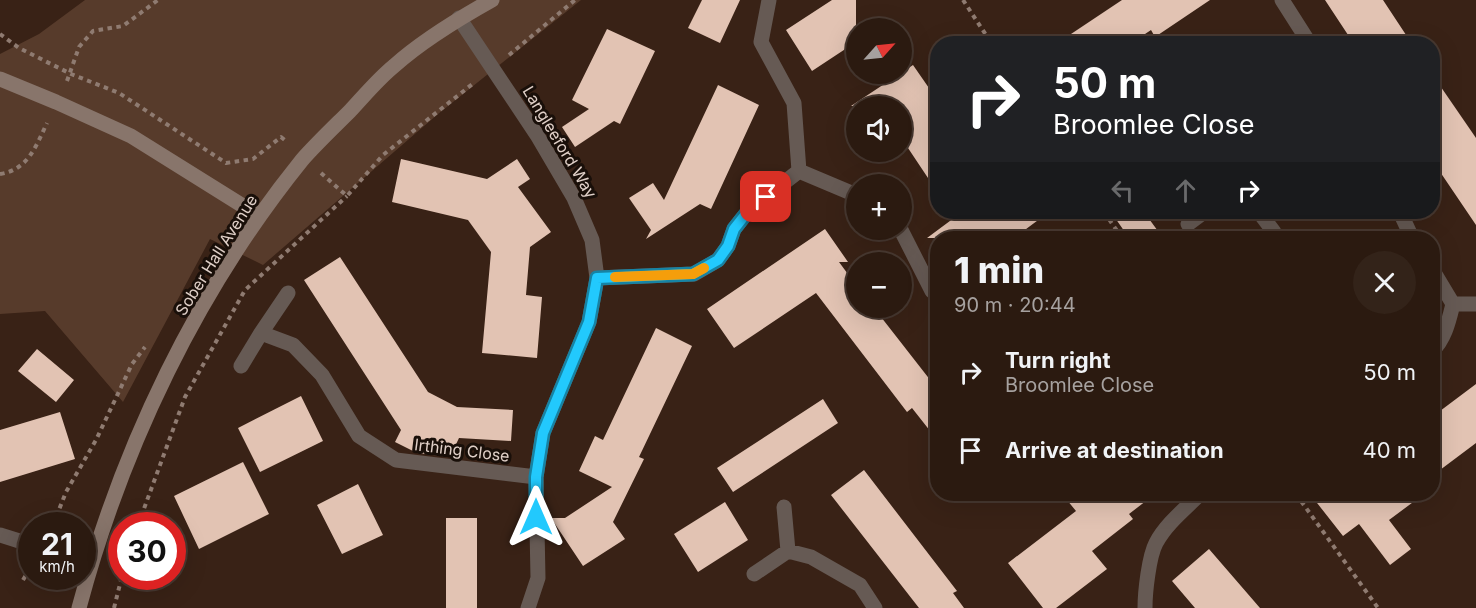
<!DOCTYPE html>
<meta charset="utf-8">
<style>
:root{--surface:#2b1a10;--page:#332319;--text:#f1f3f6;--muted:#a6a19f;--line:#473830}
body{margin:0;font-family:Inter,sans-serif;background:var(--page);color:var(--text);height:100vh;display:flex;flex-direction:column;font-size:22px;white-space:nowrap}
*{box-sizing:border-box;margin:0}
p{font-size:20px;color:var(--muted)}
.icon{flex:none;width:33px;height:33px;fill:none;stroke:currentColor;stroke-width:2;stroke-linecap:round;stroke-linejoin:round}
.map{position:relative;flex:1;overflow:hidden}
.details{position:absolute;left:930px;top:231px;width:510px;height:270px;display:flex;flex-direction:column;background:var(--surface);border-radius:24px;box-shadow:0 6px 24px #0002,0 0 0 2px var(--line)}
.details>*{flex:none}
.hud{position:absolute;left:930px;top:36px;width:510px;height:183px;border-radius:24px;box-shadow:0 6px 24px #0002,0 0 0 2px var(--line);background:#202124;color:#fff;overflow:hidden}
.needle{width:39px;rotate:63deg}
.controls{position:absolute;left:846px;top:18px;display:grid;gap:12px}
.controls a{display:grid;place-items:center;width:66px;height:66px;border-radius:50%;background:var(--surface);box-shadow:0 6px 24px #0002,0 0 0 2px var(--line);font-size:30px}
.speed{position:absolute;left:18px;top:512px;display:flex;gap:12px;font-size:30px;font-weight:700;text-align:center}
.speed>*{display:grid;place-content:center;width:78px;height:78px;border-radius:50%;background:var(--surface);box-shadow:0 6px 24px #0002,0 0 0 2px var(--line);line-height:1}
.speed small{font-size:15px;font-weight:400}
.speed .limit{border:9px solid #d22;background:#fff;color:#111}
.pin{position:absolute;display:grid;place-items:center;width:51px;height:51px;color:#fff;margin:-26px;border-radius:12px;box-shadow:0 3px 9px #0006}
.me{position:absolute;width:66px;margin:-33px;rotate:0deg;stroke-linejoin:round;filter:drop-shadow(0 0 4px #0008)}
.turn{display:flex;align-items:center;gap:21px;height:126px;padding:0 24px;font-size:27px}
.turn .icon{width:78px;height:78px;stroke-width:2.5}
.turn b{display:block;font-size:42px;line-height:51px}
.lanes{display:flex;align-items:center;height:57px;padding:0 24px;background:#0003;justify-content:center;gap:30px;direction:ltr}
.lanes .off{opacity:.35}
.round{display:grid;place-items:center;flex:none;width:63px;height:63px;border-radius:32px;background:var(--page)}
.overview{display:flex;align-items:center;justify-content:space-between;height:102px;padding:0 24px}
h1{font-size:36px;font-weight:800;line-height:45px}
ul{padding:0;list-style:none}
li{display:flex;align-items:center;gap:18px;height:78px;padding:0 24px}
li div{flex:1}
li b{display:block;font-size:22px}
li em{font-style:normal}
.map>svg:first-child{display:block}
.green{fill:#573b2b}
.building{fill:#e2c3b3}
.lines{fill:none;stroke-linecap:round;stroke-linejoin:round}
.path{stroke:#8f7b71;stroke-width:4;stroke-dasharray:4.5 4.5;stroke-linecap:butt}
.street{stroke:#665a54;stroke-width:15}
.secondary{stroke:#88756b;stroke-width:15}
.route-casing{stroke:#1683a4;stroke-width:15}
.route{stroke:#22c9fd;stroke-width:10}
.slow{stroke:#f59e0b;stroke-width:10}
.labels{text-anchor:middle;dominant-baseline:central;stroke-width:6;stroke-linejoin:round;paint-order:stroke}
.street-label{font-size:16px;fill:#e0d0c8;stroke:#190f09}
</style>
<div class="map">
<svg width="1476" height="608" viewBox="0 0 1476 608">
<rect width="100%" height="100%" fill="#392216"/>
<path class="green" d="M85 0H581L438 114 263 265 210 239 123 402 45 311 0 314V54L39 34Z"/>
<path class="building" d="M702 0H740L720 43 688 28Z
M832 0H856V42L812 71 786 30Z
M1122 0H1210L1155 37 1151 30 1130 44H1056Z
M1325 0H1383L1412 44H1354Z
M607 29 655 51 620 124 614 121 575 147 562 127 589 109 572 100Z
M913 65 938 101V193L902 139V106H851Z
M1432 74 1476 138V225L1432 160Z
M718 85 759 105 711 209 700 204 646 239 651 230 629 198 653 183 664 200Z
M401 159 487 179 517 159 530 179 518 187 551 232 530 247 526 295 542 297 537 358 482 353 491 252 468 220 392 202Z
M962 212H1049L1014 238H927Z
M1111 212H1144L1163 238H1129Z
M825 229 848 262H839L856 285V308H874L938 390V441L912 408 907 412 816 293 734 348 707 309Z
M340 257 428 392 457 407 513 410 511 441 459 438 450 457 417 453 395 442 401 430 304 280Z
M656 328 692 346 639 457 644 459 613 522 625 539 583 566 551 518H565L612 487 579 471 595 436 603 440Z
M37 349 74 380 56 402 18 371Z
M1476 384V443L1432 476V417Z
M301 396 323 441 260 472 238 428Z
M823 399 838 423 733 492 717 468Z
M60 412 75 459 0 482V430Z
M243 462 269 514 199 549 174 496Z
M864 470 957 591 953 593 964 608H919L831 495Z
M358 484 383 535 342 554 317 505Z
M1062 494H1155L1129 514 1133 519 1092 551 1107 569 1056 608H1043L1008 563 1076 511Z
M1310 494H1424L1389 520 1411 549 1390 565 1359 524 1343 536Z
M725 502 748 540 698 572 674 534Z
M446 518H477V608H446Z
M1209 549 1260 608H1195L1172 581Z"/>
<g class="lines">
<path class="path" d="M963 0 992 44
M0 34 19 48 71 74 119 93 226 163 253 159 281 137 287 142
M509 55 575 0
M67 81 79 47 93 31 123 26 158 0
M321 173 347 196 383 155 475 82
M0 174C28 170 36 146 47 123
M1104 212 1122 238
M1296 494 1378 608
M53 525 66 492 96 440 132 364 145 347
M138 525 185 397 245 290 347 196
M23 580 31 567
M114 608 122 576"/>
<path class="street" d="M769 0 761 42 794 103 799 171
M1282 0 1310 44
M459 18 537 135 574 198 592 240 597 278 589 322 543 433 536 477 538 578 528 608
M799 171 856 195
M1259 212 1274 232
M1400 212 1412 238
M1188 224 1204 212
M901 230 932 291 938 295
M1432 269 1453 304C1449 320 1445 339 1432 351
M597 278 694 274 718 260 728 246 734 229 749 210 799 171
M1453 304H1476
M261 333 288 293
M241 366 261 333 293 345 322 375 359 436 396 460 536 477
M784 507 788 551
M0 535 32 545
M754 574 788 551 811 557 860 585 875 608
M1145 608C1145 592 1149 556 1156 543 1166 524 1185 509 1200 494"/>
<path class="secondary" d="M0 79 56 102 131 136 259 216
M79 608C122 447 197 290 302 160 317 143 334 127 350 111 364 96 378 79 394 66 423 40 458 19 492 0"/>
</g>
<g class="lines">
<defs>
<path id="route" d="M536 517V477L543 433 589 322 597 278 693 274 718 260 728 246 734 229 749 210 766 197"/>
</defs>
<use href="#route" class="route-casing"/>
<use href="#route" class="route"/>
<path class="slow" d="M615 277 693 274 704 268"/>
</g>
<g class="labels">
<g class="street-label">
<text transform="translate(560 142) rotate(59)">Langleeford Way</text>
<text transform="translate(216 255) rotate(-58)">Sober Hall Avenue</text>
<text transform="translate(462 450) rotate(7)">Irthing Close</text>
</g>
</g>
</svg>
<div class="controls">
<a><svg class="needle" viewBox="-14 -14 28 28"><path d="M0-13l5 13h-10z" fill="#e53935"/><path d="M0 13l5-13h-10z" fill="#a6a19f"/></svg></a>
<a><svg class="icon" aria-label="sound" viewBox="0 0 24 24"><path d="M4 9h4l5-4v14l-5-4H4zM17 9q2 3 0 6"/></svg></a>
<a>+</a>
<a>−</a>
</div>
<div class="speed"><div>21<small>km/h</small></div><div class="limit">30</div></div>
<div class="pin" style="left:766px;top:197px;background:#d93025"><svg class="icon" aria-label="arrive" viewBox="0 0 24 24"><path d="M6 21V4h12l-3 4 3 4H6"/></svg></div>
<svg class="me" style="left:536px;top:517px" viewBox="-20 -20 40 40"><path d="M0-17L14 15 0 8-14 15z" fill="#22c9fd" stroke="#fff" stroke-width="4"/></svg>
<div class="hud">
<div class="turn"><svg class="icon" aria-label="right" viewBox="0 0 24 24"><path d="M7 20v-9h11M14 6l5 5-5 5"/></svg><div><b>50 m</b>Broomlee Close</div></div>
<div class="lanes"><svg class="icon off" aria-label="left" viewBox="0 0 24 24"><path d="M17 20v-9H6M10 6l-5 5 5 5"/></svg><svg class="icon off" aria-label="ahead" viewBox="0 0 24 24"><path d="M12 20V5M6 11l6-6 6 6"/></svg><svg class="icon" aria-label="right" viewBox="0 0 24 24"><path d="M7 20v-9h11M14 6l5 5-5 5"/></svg></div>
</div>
<section class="details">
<div class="overview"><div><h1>1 min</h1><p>90 m · 20:44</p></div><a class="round"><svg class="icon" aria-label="close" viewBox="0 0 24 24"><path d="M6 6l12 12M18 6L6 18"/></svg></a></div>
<ul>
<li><svg class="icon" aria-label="right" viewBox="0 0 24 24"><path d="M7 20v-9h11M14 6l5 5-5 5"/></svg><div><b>Turn right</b><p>Broomlee Close</p></div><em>50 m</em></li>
<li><svg class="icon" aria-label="arrive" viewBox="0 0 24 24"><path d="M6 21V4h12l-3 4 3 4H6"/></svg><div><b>Arrive at destination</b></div><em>40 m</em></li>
</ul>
</section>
</div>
